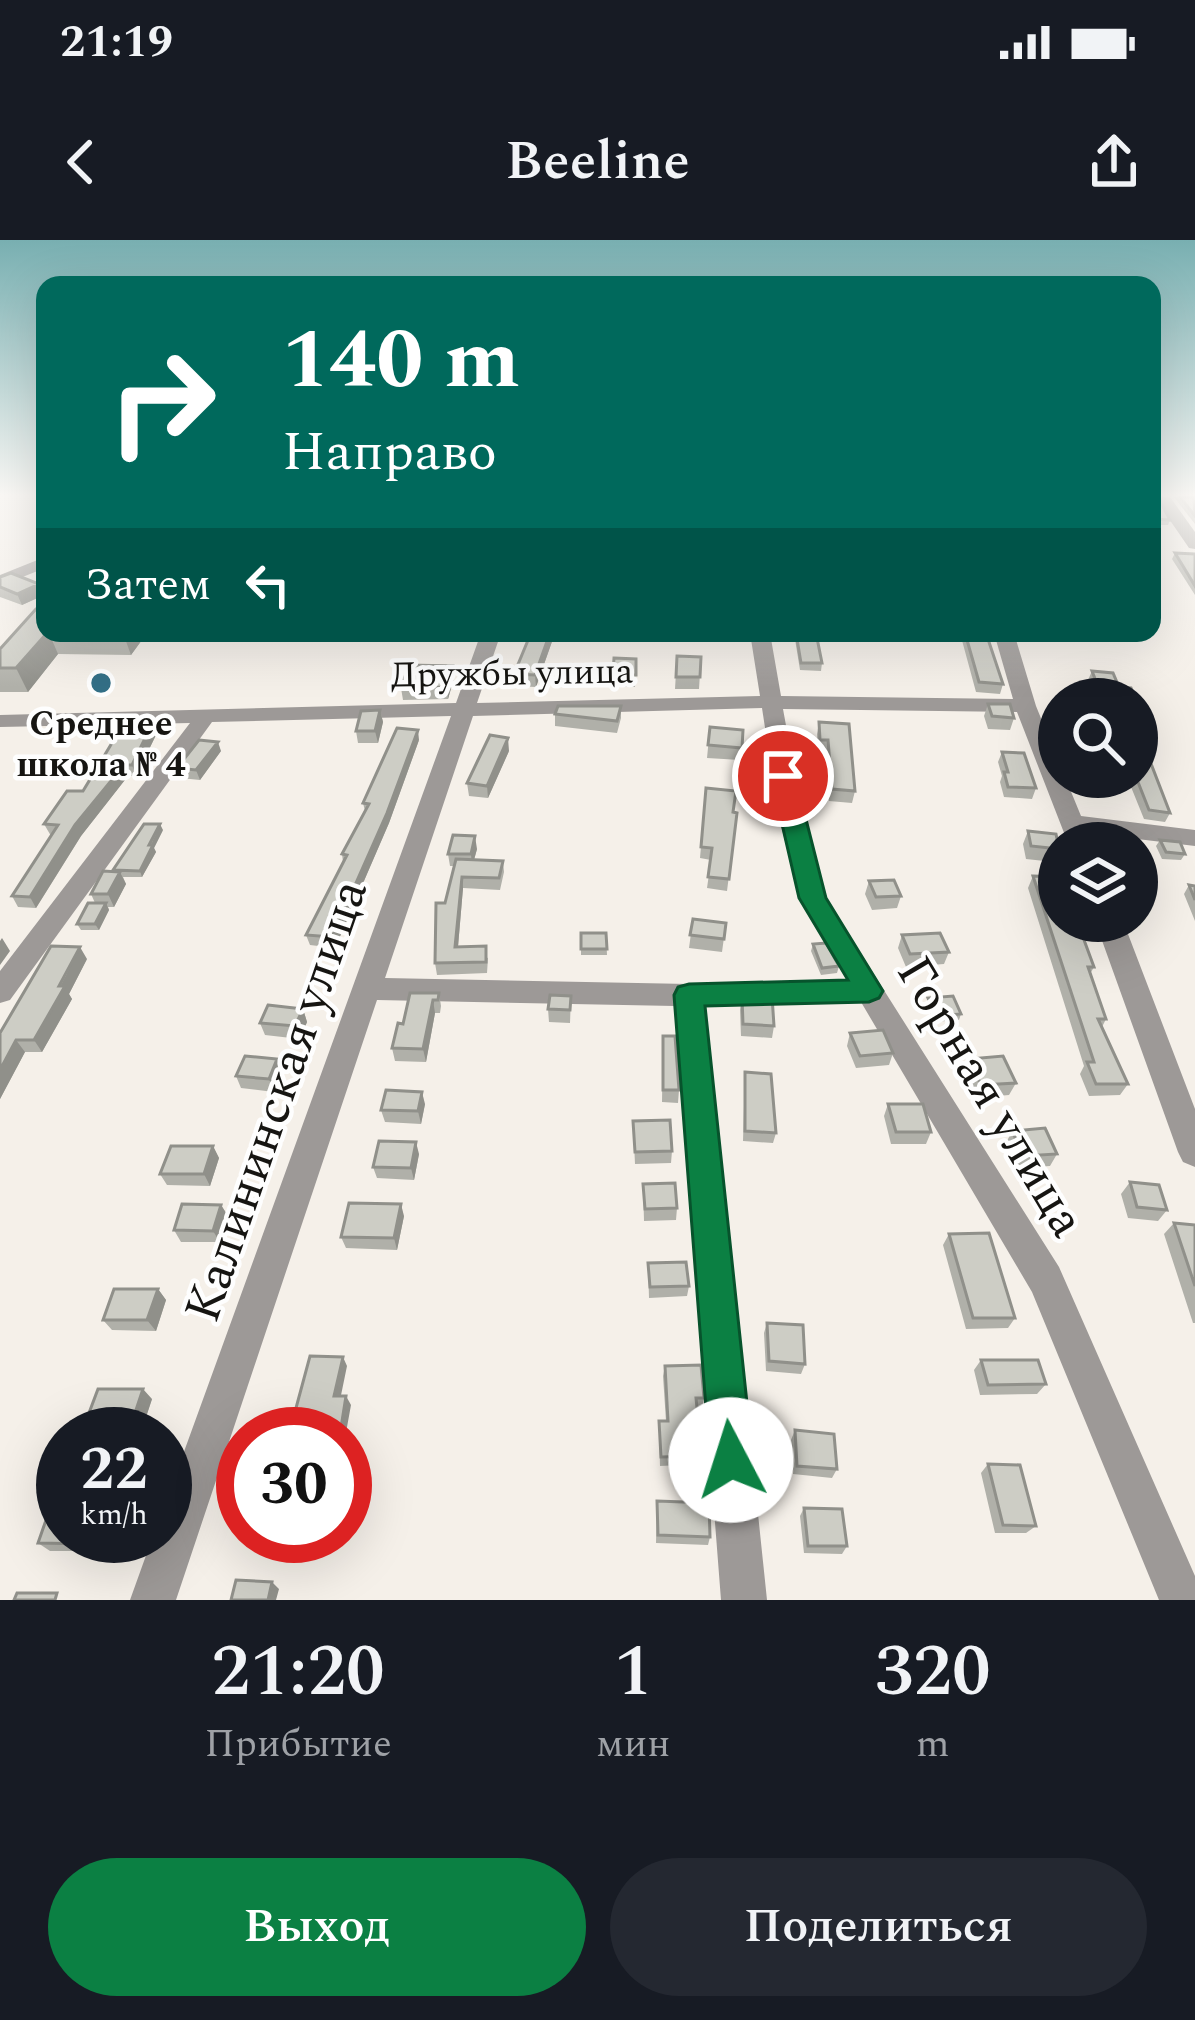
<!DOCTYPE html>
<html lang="ru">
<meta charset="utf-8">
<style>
:root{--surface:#171b24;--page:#242831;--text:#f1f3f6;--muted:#9ea1a6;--accent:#0b8043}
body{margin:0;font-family:Spectral,serif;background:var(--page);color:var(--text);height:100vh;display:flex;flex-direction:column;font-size:45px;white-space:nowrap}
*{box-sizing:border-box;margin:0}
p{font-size:39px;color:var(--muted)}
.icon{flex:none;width:66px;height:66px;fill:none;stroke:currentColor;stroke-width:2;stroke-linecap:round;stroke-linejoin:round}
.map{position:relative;height:1360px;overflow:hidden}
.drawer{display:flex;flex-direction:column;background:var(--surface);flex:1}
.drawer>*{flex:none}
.hud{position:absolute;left:36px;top:36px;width:1125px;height:366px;border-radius:24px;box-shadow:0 12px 48px #0002;background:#00695c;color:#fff;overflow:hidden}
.buttons{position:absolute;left:1038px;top:438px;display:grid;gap:24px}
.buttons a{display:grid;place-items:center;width:120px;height:120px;border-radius:50%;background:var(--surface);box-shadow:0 12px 48px #0002;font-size:60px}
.speed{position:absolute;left:36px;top:1167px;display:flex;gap:24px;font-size:60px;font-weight:700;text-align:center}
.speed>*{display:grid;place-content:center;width:156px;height:156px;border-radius:50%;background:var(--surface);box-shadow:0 12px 48px #0002;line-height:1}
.speed small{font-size:30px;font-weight:400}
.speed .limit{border:18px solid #d22;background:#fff;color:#111}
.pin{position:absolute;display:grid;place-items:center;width:102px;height:102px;color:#fff;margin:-51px;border:6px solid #fff;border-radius:50%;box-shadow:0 3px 12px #0007}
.me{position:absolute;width:132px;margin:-66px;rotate:355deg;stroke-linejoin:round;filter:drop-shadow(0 0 9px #0008)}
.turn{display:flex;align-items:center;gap:42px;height:252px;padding:0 48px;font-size:54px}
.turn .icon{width:156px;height:156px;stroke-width:2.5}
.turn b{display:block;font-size:84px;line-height:102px}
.then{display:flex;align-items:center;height:114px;padding:0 48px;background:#0003;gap:24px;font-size:45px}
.eta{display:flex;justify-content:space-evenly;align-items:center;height:204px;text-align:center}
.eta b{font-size:72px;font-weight:600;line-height:84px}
.primary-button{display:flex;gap:24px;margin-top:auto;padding:24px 48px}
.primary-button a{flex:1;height:138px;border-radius:72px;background:var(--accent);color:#fff;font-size:48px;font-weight:600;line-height:138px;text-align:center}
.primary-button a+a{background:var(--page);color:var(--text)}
.status{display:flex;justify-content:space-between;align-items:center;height:84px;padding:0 60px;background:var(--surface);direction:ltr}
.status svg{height:33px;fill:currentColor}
header{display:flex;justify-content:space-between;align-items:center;height:156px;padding:0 48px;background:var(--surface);font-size:54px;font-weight:600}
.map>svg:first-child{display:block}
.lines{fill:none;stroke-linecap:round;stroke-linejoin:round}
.minor{fill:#9d9997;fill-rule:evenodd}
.wall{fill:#b0b0a9}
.shaded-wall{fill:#90908a}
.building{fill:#cdcdc5;stroke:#90908a;stroke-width:3}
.route{fill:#0b8043;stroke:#07532c;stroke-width:3}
.poi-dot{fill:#336f86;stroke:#fefefe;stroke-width:4.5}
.labels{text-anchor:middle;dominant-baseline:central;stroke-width:9;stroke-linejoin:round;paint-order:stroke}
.far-street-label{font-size:36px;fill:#161512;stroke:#fefefe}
.far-poi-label{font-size:36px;font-weight:bold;fill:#161512;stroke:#fefefe}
.near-street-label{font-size:51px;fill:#161512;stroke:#fefefe}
</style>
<div class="status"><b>21:19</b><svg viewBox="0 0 49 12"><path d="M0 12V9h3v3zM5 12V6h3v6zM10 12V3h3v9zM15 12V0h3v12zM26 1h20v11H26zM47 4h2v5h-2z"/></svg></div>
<header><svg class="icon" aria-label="back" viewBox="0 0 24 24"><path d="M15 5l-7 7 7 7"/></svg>Beeline<svg class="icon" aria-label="share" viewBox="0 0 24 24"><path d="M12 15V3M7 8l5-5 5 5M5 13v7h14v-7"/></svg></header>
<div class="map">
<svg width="1195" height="1360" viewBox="0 0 1195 1360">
<rect width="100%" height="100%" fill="#f5f0e9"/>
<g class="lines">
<path class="minor" d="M1154 257H1170L1195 292V309L1189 308Z
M45 317V328L0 346V335Z
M481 393H501L477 463 760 456 750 393H770L781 456 1013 459 994 393H1014L1036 466 1059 523V537H1065L1081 576 1195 590V606L1088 593 1092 603H1068L1017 472 783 469 802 573 825 657 1059 1027 1195 1336V1360H1159L1032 1052 861 762 705 766 767 1360H721L675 766 377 760 176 1360H130L153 1296H165V1264L451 476 212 482 10 760 0 763V731L190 483 0 487V475L456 463ZM762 468 778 573 799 658 848 740 689 744 385 738 473 476Z
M1095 681H1123L1195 869V927L1183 922 1178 912Z"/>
</g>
<path class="wall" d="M1152 257 1170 280 1168 285H1152Z
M1174 257H1194L1195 284Z
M1175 313 1195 314V355L1172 319Z
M0 337 39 344 44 355 22 365 0 357Z
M45 393H147L131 415 58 414 28 452H0V409Z
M555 393 536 447 515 446 514 434Z
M794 393H816L822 423 821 431 800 430Z
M960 393H986L1003 444 1000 454 976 452Z
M677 416 701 417 699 449H675Z
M614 418 636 419 635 447H613Z
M1092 431 1119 447 1136 459H1096L1088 440Z
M454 438 448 459 403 460 401 448Z
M988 464 1014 478 1010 490 988 489 984 476Z
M621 466V478L617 493 555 486V474Z
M380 470 383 482 378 503H358L356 491Z
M1137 479 1145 496 1142 501 1170 573 1165 582 1144 579 1127 537H1137Z
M819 482 855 551 852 563 829 561 825 513 818 512 817 494Z
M148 484H152L156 495 136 536H128L81 596 36 668 18 667 12 656 51 596 44 584 83 551Z
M710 487 743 490 740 520 707 518Z
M419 500 389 583 335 708 310 705 306 695 343 622 342 614 365 571 363 563Z
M221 511 200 540 180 538 177 528Z
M509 511 488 558 469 556 467 543Z
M1002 512 1036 548 1032 559 1004 557 1000 542 1002 536 998 522Z
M706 548 733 572 737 573 727 651 707 648 711 620 700 618Z
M163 590 154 608 156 612 142 637H123L126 644 114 667H108L109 670 99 690H81L77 684 95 663 91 654 113 632Z
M1028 591 1059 607 1054 622 1026 619 1023 604Z
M1160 600 1185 614 1181 620 1162 619 1156 606Z
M477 609 474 620 503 621 504 632 500 650 463 648 458 707 488 718 487 733 437 735 435 723 445 663 454 626H450L448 614Z
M1033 636 1094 727 1090 734 1106 779 1102 787 1128 844 1120 855 1089 856 1080 834 1084 826 1028 648Z
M869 641 901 656 897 668 872 670 865 654Z
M1189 645 1195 646V681L1184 654Z
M693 679 726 683 722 712 689 708Z
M581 693H606L607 715H581Z
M902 695 949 712 944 724 906 727 898 708Z
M813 704 839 726 837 733 821 735 811 711Z
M87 719 69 754 72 759 42 812H25L0 859V793Z
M439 753 441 766 440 773H435L426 822 395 821 392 808 403 784Z
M571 756 570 783 549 782 548 769Z
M742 757 774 786 772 798 741 796 740 770Z
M928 758 961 774 959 780 933 782 926 764Z
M303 769 307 782 300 799 265 795 260 783Z
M850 793 893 813 889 825 856 828 847 806Z
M663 796 679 850 678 863 662 862Z
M277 819 282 831 274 852 241 848 236 836Z
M969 819 1016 843 1009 855 975 858 964 831Z
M745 832 776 893 773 903 743 901Z
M425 864 421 884 385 882 381 870Z
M888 864 931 892 926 904H891L884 876Z
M633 881 672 911 671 923 635 924Z
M1012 891 1057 914 1050 926 1017 928 1006 903Z
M213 906 219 918 210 946 167 945 160 934Z
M419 914 414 940 377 938 373 927Z
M1130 942 1167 970 1158 981 1128 978 1121 954Z
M643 944 677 968 676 980 644 981Z
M221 965 228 976 220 1002H181L174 990Z
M404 976 397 1010 346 1008 341 997Z
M1174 983 1195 985V1083H1193L1164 994Z
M949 994 1015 1078 1008 1088 966 1089 943 1005Z
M648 1023 689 1046 687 1056 649 1058Z
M158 1049 166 1060 156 1091 112 1090 103 1080Z
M767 1083 805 1124 801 1134 766 1131 764 1093Z
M981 1120 1046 1144 1037 1154 980 1155 974 1130Z
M665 1126 704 1158 702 1168H697L702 1216 700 1224 660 1226 659 1181H666L663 1136Z
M152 1159 144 1183 99 1182 89 1173Z
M795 1190 837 1229 832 1238 793 1234 791 1200Z
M988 1224 1036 1286 1026 1293H995L981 1233Z
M657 1261 710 1297 708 1305 656 1303Z
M804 1268 847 1306 842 1314 804 1313 800 1276Z
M109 1296 105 1311H50L38 1303Z"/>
<path class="shaded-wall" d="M39 344 44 355 22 365 17 354Z
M47 393H49L58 414 28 452 16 428Z
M123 393H147L131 415Z
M550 393H555L536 447 535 435Z
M453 426 454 438 448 459 447 447Z
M380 470 383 482 378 503 375 491Z
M146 478 150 488 152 484 156 495 136 536 132 525Z
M418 490 419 500 389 583 335 708 332 697Z
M508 498 509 511 488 558 487 546Z
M218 502 221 511 200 540 196 530Z
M124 525 128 536 81 596 36 668 30 657 75 585Z
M160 584 163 590 154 608 156 612 142 637 140 631Z
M475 596 477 609 472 627 471 614Z
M120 632 126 644 114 667 108 654Z
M462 637 463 648 457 718 455 707Z
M106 663 109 670 99 690 95 684Z
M2 698 10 711 0 725V701Z
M80 707 87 719 69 754 72 759 42 812 34 800Z
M433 760 435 773 426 822 423 809Z
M303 769 307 782 300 799 295 786Z
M16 800 25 812 0 859V830Z
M277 819 282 831 274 852 269 839Z
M422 852 425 864 421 884 418 871Z
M416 902 419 914 414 940 411 928Z
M213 906 219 918 210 946 204 934Z
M401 964 404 976 397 1010 394 998Z
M221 965 228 976 220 1002 213 991Z
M158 1049 166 1060 156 1091 147 1080Z
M343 1117 347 1126 339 1165 334 1156Z
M143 1149 152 1159 144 1183 135 1173Z
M346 1156 351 1165 345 1198V1194H340Z
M96 1296H109L105 1311 94 1304Z
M272 1342 279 1349 276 1360H268Z"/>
<path class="building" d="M1152 257H1158L1170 280 1154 279 1152 277Z
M1180 257H1194L1195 276Z
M1175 313 1195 314V346Z
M11 333 39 344 17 354 0 347V337Z
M36 369H45V393H47L16 428H0V409Z
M531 393H550L535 435 514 434Z
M796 393H816L822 423H801Z
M965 393H986L1003 444 979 442Z
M677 416 701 417 700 437H676Z
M614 418 636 419V435H613Z
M409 425 453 426 447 447 401 448Z
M1092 431 1113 433 1119 447 1131 448 1136 459H1103Z
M988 464H1010L1014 478 992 476Z
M558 466H621L617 481 555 474Z
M380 470 375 491H356L361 471Z
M127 478H146L142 484H152L132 525H124L75 585 30 657 12 656 58 585 44 584 67 551H83Z
M1137 479 1145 496 1140 495 1170 573 1149 570 1136 537Z
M819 482 849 484 855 551 832 549 828 500H820Z
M710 487 743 490 742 508 708 505Z
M397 488 418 490 387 573 332 697 306 695 347 615 342 614 369 564 363 563Z
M490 495 508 498 487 546 467 543Z
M199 500 218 502 196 530 177 528Z
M1002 512 1024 513 1036 548 1008 547 1004 532H1008Z
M706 548 736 551 733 572 737 573 729 639 708 637 712 608 701 607Z
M144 584H160L149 605H153L140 631 113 630Z
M1028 591 1056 594 1059 609 1031 606Z
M453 595 475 596 471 614H448Z
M1160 600 1180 602 1185 614 1166 612Z
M456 619 503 621 499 638 462 637 455 707 486 706V722L435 723 436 663H445Z
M103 631 120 632 108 654H91Z
M1033 636 1059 637V681H1077L1094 727H1088L1106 779H1098L1128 844H1096L1087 822H1094Z
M894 640 901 656 876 657 869 641Z
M1189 645 1195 646V660Z
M88 663H106L95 684H77Z
M693 679 726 683 724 699 690 695Z
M581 693H606L607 709H581Z
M940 693 949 712 910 714 902 695Z
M826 703 839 726 822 728 813 704Z
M51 706 80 707 59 746H65L34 800H16L0 830V793Z
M410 753H439L438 760H433L423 809 392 808 398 783 403 784Z
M550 755 571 756 570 770 548 769Z
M772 756 774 786 743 784 742 757Z
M953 756 961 774 936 776 928 758Z
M268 765 303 769 295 786 260 783Z
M883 790 893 813 860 816 850 793Z
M663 796H675L679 850H663Z
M245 816 277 819 269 839 236 836Z
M1003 816 1016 843 981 845 969 819Z
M745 832 771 834 776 893 745 891Z
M386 850 422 852 418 871 381 870Z
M888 864H923L931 892H896Z
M670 880 672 911 635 912 633 881Z
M1045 888 1057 914 1024 916 1012 891Z
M379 901 416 902 411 928 373 927Z
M171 906H213L204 934H160Z
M1130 942 1159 945 1167 970 1137 967Z
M675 943 677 968 645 969 643 944Z
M349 963 401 964 394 998 341 997Z
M182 964 221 965 213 991 174 990Z
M1174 983 1195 985V1046Z
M989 993 1015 1078H973L949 994Z
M686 1022 689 1046 650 1047 648 1023Z
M114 1049H158L147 1080H103Z
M767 1083 803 1085 805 1124 769 1121Z
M310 1116 343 1117 334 1156H346L340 1194H289Z
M981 1120H1038L1046 1144 988 1145Z
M701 1125 704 1158H696L702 1216 661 1217 659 1181H668L665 1126Z
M98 1149H143L135 1173H89Z
M795 1190 834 1194 837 1229 797 1226Z
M988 1224 1020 1225 1036 1286 1003 1285Z
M53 1260H63V1296H96L94 1304 38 1303Z
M657 1261 709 1263 710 1297 658 1295Z
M804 1268 842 1269 847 1306H808Z
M236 1340 272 1342 268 1360H231Z
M17 1353H57L55 1360H14Z"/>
<linearGradient id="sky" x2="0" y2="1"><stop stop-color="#78afb1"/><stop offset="0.57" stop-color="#faf8f5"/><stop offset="1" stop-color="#faf8f5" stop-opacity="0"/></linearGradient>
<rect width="1195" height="447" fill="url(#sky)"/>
<path class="route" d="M783 529 795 536 826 658 883 751 879 758 869 762 705 766 753 1220 746 1235 731 1242 716 1235 710 1220 674 755 678 747 689 744 848 740 799 658 771 536Z"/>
<circle class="poi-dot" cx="101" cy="443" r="12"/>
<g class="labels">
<g class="far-street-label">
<text transform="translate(512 434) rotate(-1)">Дружбы улица</text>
</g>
<g class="far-poi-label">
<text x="101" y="484">Среднее<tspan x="101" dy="41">школа № 4</tspan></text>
</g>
<g class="near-street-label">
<text transform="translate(990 857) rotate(59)">Горная улица</text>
<text transform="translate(277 861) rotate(-71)">Калининская улица</text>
</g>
</g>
</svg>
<div class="buttons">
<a><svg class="icon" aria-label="search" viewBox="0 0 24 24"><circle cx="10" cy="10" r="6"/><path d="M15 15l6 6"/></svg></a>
<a><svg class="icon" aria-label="layers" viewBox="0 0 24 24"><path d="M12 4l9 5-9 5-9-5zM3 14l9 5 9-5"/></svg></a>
</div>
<div class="speed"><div>22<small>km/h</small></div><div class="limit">30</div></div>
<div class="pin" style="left:783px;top:536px;background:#d93025"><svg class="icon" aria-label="arrive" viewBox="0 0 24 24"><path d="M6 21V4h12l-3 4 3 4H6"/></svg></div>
<svg class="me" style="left:731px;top:1220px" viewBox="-20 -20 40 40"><circle r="19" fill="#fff"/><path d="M0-13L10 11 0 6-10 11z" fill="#0b8043"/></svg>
<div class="hud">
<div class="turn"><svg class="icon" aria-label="right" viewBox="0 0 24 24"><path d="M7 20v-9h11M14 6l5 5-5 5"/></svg><div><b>140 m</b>Направо</div></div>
<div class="then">Затем<svg class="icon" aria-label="left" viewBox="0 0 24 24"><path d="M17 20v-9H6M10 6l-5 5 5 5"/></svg></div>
</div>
</div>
<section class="drawer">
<div class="eta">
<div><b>21:20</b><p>Прибытие</p></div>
<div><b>1</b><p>мин</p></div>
<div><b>320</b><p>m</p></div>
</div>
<div class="primary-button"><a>Выход</a><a>Поделиться</a></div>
</section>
